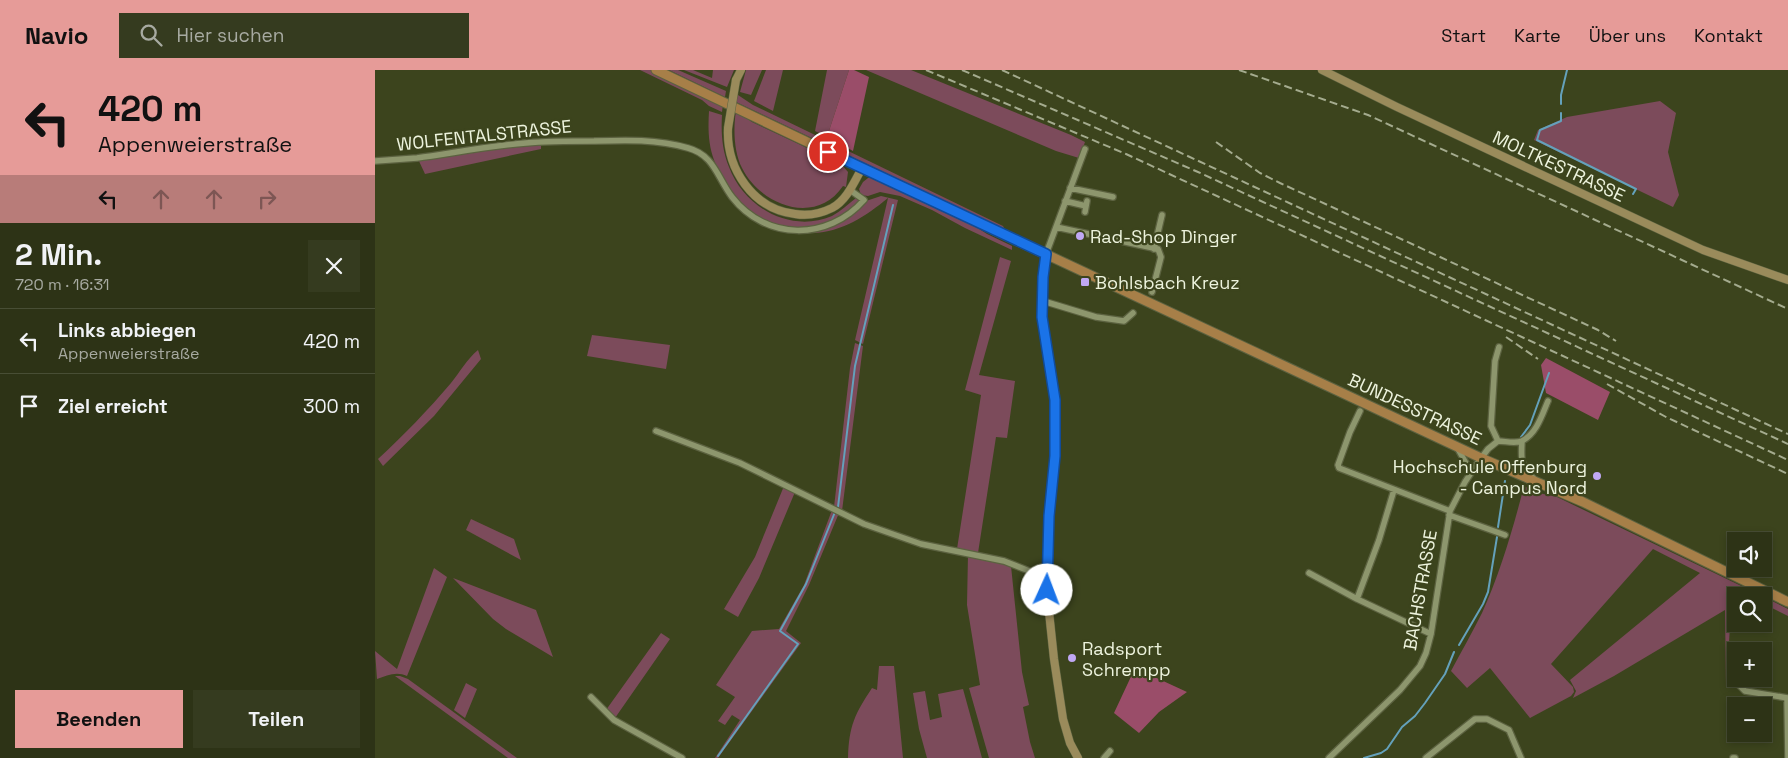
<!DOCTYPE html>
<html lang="de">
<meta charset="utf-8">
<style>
:root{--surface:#2d3316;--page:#353b1f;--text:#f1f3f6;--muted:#a7aaa1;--line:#484e35;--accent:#e69b98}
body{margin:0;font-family:"Space Grotesk",sans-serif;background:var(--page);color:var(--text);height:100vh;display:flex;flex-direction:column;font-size:19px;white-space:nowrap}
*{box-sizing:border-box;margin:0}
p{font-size:16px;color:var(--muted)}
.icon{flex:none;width:28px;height:28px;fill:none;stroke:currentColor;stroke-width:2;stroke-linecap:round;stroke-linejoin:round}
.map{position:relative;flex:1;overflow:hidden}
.drawer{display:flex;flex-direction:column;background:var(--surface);width:375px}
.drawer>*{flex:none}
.banner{background:#e69b98;color:#111;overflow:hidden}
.tools{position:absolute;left:1352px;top:462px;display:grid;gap:10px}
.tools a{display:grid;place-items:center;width:45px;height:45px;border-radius:0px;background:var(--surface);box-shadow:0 2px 8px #0003,0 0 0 1px var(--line);font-size:25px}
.pin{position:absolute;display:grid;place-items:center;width:42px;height:42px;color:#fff;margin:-21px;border:2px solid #fff;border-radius:50%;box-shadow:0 1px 5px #0007}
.me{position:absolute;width:55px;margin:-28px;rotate:2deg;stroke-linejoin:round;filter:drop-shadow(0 0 4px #0008)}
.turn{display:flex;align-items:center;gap:18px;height:105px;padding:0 15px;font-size:22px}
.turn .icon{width:65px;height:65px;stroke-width:2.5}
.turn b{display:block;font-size:35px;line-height:42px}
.lanes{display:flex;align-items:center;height:48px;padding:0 15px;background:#0003;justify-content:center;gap:25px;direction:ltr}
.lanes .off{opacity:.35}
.round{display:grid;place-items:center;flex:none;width:52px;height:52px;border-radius:0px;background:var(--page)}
.headline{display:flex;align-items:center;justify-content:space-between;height:85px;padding:0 15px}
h1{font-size:30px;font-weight:600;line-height:38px}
.action{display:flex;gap:10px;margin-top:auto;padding:10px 15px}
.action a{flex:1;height:58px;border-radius:0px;background:var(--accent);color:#111;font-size:20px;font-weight:600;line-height:58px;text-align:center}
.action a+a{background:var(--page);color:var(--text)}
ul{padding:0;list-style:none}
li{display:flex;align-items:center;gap:15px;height:65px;padding:0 15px;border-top:1px solid var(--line)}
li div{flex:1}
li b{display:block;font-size:19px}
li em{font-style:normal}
header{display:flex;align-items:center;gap:30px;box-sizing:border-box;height:70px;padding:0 25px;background:var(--accent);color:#111}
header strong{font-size:24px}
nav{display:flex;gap:28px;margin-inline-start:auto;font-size:18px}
.search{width:350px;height:45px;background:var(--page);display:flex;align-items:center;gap:12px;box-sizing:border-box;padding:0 18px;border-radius:0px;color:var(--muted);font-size:19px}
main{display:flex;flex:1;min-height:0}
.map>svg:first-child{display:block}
.green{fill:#7c4b5b}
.forest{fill:#9a4d69}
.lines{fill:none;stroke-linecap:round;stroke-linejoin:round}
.stream{stroke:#64a1bb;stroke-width:2}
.street-casing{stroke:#5c6240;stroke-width:8}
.secondary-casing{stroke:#5c6240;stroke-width:9}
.primary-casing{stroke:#5c6240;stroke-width:11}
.street{stroke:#8d966d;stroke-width:5.5}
.secondary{stroke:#9a8b5b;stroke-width:8}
.primary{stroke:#a77f48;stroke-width:9}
.rail{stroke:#a4ab8e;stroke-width:2;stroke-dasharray:8 4;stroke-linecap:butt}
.secondary-bridge-casing{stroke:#5c6240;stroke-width:9;stroke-linecap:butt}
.secondary-bridge{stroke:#9a8b5b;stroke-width:8}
.route-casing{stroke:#114b97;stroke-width:12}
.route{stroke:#1a73e8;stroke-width:9}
.poi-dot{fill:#c0a8f4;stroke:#3c441d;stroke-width:2}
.labels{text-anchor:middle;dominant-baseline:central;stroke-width:4.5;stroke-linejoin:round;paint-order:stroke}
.street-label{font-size:18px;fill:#edf3dd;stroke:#3c441d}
.poi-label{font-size:18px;fill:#edf3dd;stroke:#3c441d;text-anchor:start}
</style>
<header>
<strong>Navio</strong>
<div class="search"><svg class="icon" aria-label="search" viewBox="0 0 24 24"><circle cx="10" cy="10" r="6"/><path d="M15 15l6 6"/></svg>Hier suchen</div>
<nav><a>Start</a><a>Karte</a><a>Über uns</a><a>Kontakt</a></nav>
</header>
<main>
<section class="drawer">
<div class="banner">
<div class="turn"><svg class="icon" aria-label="left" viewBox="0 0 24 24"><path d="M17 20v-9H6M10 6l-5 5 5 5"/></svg><div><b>420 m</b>Appenweierstraße</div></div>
<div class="lanes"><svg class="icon" aria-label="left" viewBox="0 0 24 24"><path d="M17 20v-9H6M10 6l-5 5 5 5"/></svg><svg class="icon off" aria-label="ahead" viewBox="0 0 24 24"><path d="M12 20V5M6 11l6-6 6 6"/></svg><svg class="icon off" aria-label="ahead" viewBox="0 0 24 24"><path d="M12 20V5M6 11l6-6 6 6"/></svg><svg class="icon off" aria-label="right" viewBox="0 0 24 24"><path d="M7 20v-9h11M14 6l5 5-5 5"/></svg></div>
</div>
<div class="headline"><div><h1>2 Min.</h1><p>720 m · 16:31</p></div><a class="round"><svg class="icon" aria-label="close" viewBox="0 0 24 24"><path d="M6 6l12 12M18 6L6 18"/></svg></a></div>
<ul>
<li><svg class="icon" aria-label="left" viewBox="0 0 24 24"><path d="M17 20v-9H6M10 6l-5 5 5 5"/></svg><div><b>Links abbiegen</b><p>Appenweierstraße</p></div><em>420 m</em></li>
<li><svg class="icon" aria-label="arrive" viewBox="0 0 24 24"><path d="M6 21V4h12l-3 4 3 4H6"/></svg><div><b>Ziel erreicht</b></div><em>300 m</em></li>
</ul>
<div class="action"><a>Beenden</a><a>Teilen</a></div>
</section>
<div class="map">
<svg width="1413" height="688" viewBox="0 0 1413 688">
<rect width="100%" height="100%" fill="#3c441d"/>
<path class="green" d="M265 0H276L348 34 347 42 334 36 327 30Z
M294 0H303L351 21 350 27Z
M309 0H318L337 8 338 0H359L352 17Z
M371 0H387L376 25 365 22Z
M391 0H408L398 41 379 31Z
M452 0H474L452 67 440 61Z
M491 0H536L696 65 710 72 704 88 681 81Z
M363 25 378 35 628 156 630 160 361 32Z
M1285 31 1301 43 1293 82 1304 125 1298 137 1159 70 1163 60 1192 47Z
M334 41 347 45C346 63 347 80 354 97 369 137 415 164 457 146 466 141 473 134 481 128L484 130 483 133C436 174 377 162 348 107 345 102 341 96 339 90 333 74 333 57 334 41Z
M361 41 377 52 466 94 473 102 471 117 468 116C441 156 386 136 367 98 359 82 358 59 361 41Z
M166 74V79L50 104 43 89Z
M493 108H498L595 153 612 164 637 176V180L590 158 557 140 525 126 505 122 493 126 486 125 484 119 488 112Z
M506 126 523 130 488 274 480 270 513 128C491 146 467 162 438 163L439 162 491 131Z
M625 187 636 191 604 305 640 311 632 368 621 367 603 483 582 479 606 325 590 320Z
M217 265 295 275 291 299 212 286Z
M480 273 488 276 467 441 459 437 475 298Z
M103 280 106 289 59 346 8 396 3 389C29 365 53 340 76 313 85 302 92 289 103 280Z
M409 416 420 422 384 508 363 547 349 539 380 487Z
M1149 416 1164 423 1182 427 1387 526H1357L1351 618 1350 540 1239 606 1198 628 1201 621 1195 610 1325 503 1278 479 1176 594 1198 617 1199 622 1196 626 1155 648 1115 598 1092 618 1076 601C1086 582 1097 563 1107 543 1125 503 1138 459 1149 416Z
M457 440 464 443 434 515 411 561 426 573 343 688H340L365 650 357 645 350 655 343 651 360 627 341 615 377 561 404 559 429 515Z
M96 449 139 469 146 490 91 460Z
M593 484 636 496 647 602 654 635 648 637 655 672 660 688H614L594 618 605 615 592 535Z
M59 498 72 507 32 606C22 601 12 605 2 609L0 581 22 599Z
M78 508 161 540 178 587 131 559 118 549Z
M1389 527 1413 539V546L1389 534Z
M286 563 295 569 240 648 231 640Z
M504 596H519L528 688H473C474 655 480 644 497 618L502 620Z
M20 606H25L33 609 142 688H133Z
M91 613 102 619 90 648 79 640Z
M588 619 607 688H552L544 659 538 623 550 621 555 650 567 647 563 624Z"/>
<path class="forest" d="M474 0H479L494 7 478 81 452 67Z
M1171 288 1235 322 1223 350 1171 323 1166 295Z
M760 598 812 622 784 642 764 663 739 643Z"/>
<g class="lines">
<path class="stream" d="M1186 34V25L1192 0
M1186 43V51L1165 60 1162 70 1261 119 1258 124
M1146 367 1155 355 1174 303
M463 437 480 296 518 135
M1123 457 1130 411
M1084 575 1108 534 1113 522 1122 467
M343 686 423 574 405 561 431 514 460 442
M989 688 1006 683 1012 679 1027 657 1040 646 1050 633 1070 604 1079 582"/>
<defs>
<path id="street" d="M0 91C14 90 28 89 42 88 78 83 114 76 151 73 173 71 196 71 219 71 251 70 282 69 313 78 339 85 342 107 357 127 391 171 453 171 489 130L475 120
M695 118 738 127
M690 131 711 136
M710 142 712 131
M681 157 783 179 786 187 777 222
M779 179 787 145
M671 184 710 79
M668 231 721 247 749 251 758 243
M985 341 975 362 963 395 964 398 1075 441
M281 361 365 393 489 454 546 474 629 491 672 508
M1123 371 1116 356 1120 291 1124 277
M1123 371C1130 371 1140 374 1147 371 1162 363 1167 345 1173 331
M1147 371C1146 390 1145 395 1159 409
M1083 379 1092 395 1094 405
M1074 445 1130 465
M934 503 982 529 1056 564
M982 529 1004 470 1019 420
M1362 613 1370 621 1413 628
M216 627 239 650 307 688
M1412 628 1413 688
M729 688 735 681
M954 688 1025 620 1045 596 1051 583 1056 564 1075 441 1090 412 1104 391 1113 379 1123 371
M1051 688 1100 649H1112L1134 660 1146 688
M1358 688H1360"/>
<path id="secondary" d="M947 0 1022 37 1328 180 1413 210
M361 10 366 0
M353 58C351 99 378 139 420 144 432 146 445 144 457 138 472 130 479 112 487 98
M671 184 668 207 667 247 680 330V387L674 446 672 523 679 589 688 649 695 673 703 688"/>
<path id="primary" d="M281 0 487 98 1106 388 1208 432 1413 532"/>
</defs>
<use href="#street" class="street-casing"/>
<use href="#secondary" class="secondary-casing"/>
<use href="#primary" class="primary-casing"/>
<use href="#street" class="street"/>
<use href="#secondary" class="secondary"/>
<use href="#primary" class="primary"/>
<path class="rail" d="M551 0 751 84 1413 390
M587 0 823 102 1413 374
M627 0 1413 364
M864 0 993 45 1413 239
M841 72 885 103 905 113 1223 260 1241 271
M1131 267 1163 289
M1232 314 1291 347 1413 404"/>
<defs>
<path id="secondary-bridge" d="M353 58 361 10"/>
</defs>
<use href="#secondary-bridge" class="secondary-bridge-casing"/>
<use href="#secondary-bridge" class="secondary-bridge"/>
</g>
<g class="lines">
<defs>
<path id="route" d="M453 82 671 184 668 207 667 247 680 330V386L674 446 672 520"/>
</defs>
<use href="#route" class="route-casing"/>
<use href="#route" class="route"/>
</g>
<g class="poi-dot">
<circle cx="705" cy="166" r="5"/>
<rect x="705" y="207" width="10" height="10" rx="2.5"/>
<circle cx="1222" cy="406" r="5"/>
<circle cx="697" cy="588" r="5"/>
</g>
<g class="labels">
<g class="street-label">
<text transform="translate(109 65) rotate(-6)">WOLFENTALSTRASSE</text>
<text transform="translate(1184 96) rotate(25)">MOLTKESTRASSE</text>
<text transform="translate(1040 339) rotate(25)">BUNDESSTRASSE</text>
<text transform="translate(1045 520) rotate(-80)">BACHSTRASSE</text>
</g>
<g class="poi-label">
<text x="715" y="166">Rad-Shop Dinger</text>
<text x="720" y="212">Bohlsbach Kreuz</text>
<text x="1212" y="396" text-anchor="end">Hochschule Offenburg<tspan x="1212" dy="21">- Campus Nord</tspan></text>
<text x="707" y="578">Radsport<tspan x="707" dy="21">Schrempp</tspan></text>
</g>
</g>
</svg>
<div class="tools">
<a><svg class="icon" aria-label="sound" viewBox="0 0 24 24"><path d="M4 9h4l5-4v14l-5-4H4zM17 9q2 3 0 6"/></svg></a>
<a><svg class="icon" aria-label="search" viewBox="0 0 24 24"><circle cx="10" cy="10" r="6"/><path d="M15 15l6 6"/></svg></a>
<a>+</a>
<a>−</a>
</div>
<div class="pin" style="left:453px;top:82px;background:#d93025"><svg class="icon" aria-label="arrive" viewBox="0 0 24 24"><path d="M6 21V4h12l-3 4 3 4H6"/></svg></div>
<svg class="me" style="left:672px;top:520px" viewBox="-20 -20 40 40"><circle r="19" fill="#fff"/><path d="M0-13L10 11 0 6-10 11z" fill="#1a73e8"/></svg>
</div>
</main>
